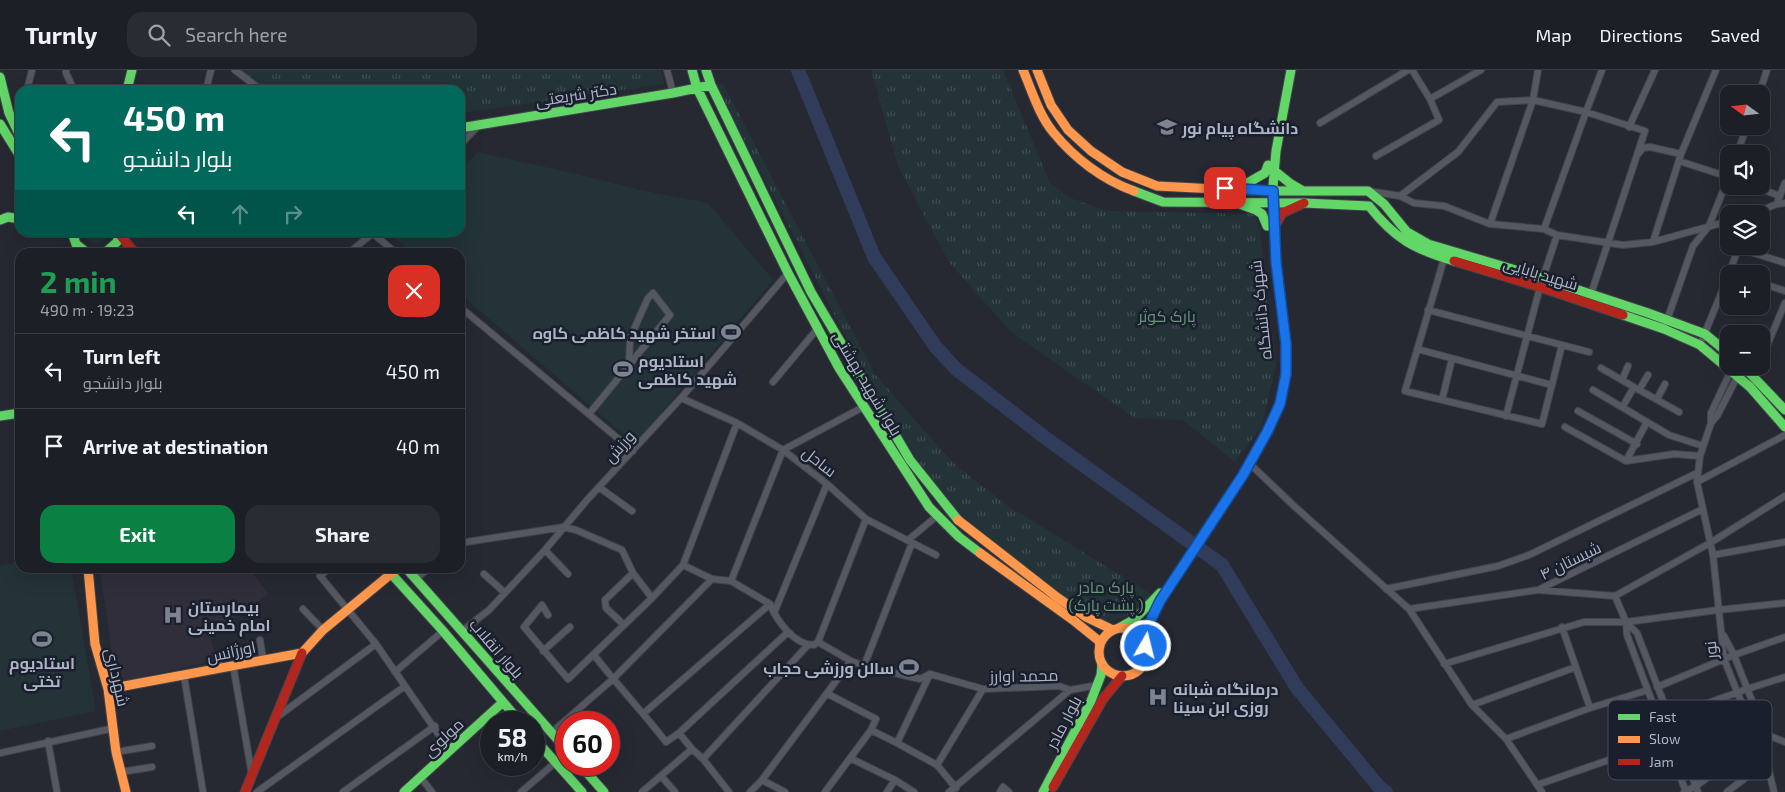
<!DOCTYPE html>
<meta charset="utf-8">
<style>
:root{--surface:#1c1f26;--page:#292c32;--text:#f1f3f6;--muted:#a0a2a7;--line:#3a3d43;--accent:#0b8043}
body{margin:0;font-family:"Exo 2",Cairo,sans-serif;background:var(--page);color:var(--text);height:100vh;display:flex;flex-direction:column;font-size:19px;white-space:nowrap}
*{box-sizing:border-box;margin:0}
p{font-size:16px;color:var(--muted)}
.icon{flex:none;width:28px;height:28px;fill:none;stroke:currentColor;stroke-width:2;stroke-linecap:round;stroke-linejoin:round}
.map{position:relative;flex:1;overflow:hidden}
.panel{position:absolute;left:15px;top:178px;width:450px;height:325px;display:flex;flex-direction:column;background:var(--surface);border-radius:15px;box-shadow:0 5px 20px #0002,0 0 0 1px var(--line)}
.panel>*{flex:none}
.banner{position:absolute;left:15px;top:15px;width:450px;height:152px;border-radius:15px;box-shadow:0 5px 20px #0002,0 0 0 1px var(--line);background:#00695c;color:#fff;overflow:hidden}
.needle{width:32px;rotate:285deg}
.fabs{position:absolute;left:1720px;top:15px;display:grid;gap:10px}
.fabs a{display:grid;place-items:center;width:50px;height:50px;border-radius:10px;background:var(--surface);box-shadow:0 5px 20px #0002,0 0 0 1px var(--line);font-size:25px}
.speed{position:absolute;left:480px;top:641px;display:flex;gap:10px;font-size:25px;font-weight:700;text-align:center}
.speed>*{display:grid;place-content:center;width:65px;height:65px;border-radius:50%;background:var(--surface);box-shadow:0 5px 20px #0002,0 0 0 1px var(--line);line-height:1}
.speed small{font-size:12px;font-weight:400}
.speed .limit{border:8px solid #d22;background:#fff;color:#111}
.pin{position:absolute;display:grid;place-items:center;width:42px;height:42px;color:#fff;margin:-21px;border-radius:10px;box-shadow:0 2px 8px #0006}
.me{position:absolute;width:55px;margin:-28px;rotate:8deg;stroke-linejoin:round;filter:drop-shadow(0 0 4px #0008)}
.turn{display:flex;align-items:center;gap:18px;height:105px;padding:0 25px;font-size:22px}
.turn .icon{width:65px;height:65px;stroke-width:2.5}
.turn b{display:block;font-size:35px;line-height:42px}
.lanes{display:flex;align-items:center;height:48px;padding:0 25px;background:#0003;justify-content:center;gap:25px;direction:ltr}
.lanes .off{opacity:.35}
.round{display:grid;place-items:center;flex:none;width:52px;height:52px;border-radius:15px;background:var(--page)}
.head{display:flex;align-items:center;justify-content:space-between;height:85px;padding:0 25px}
h1{font-size:30px;font-weight:700;line-height:38px;color:#1e9e55}
.action{display:flex;gap:10px;margin-top:auto;padding:10px 25px}
.action a{flex:1;height:58px;border-radius:15px;background:var(--accent);color:#fff;font-size:20px;font-weight:700;line-height:58px;text-align:center}
.action a+a{background:var(--page);color:var(--text)}
ul{padding:0;list-style:none}
li{display:flex;align-items:center;gap:15px;height:75px;padding:0 25px;border-top:1px solid var(--line)}
li div{flex:1}
li b{display:block;font-size:19px}
li em{font-style:normal}
header{display:flex;align-items:center;gap:30px;box-sizing:border-box;height:70px;padding:0 25px;background:var(--surface);border-bottom:1px solid var(--line)}
header strong{font-size:24px}
nav{display:flex;gap:28px;margin-inline-start:auto;font-size:18px}
.search{width:350px;height:45px;background:var(--page);display:flex;align-items:center;gap:12px;box-sizing:border-box;padding:0 18px;border-radius:15px;color:var(--muted);font-size:19px}
.map>svg:first-child{display:block}
.medical{fill:#312e3c}
.green{fill:#233338}
.park{fill:url(#park-tufts)}
.lines{fill:none;stroke-linecap:round;stroke-linejoin:round}
.river{stroke:#303c5a;stroke-width:14}
.street-casing{stroke:#42444b;stroke-width:8}
.fast-casing{stroke:#42444b;stroke-width:11}
.slow-casing{stroke:#42444b;stroke-width:11}
.jam-casing{stroke:#42444b;stroke-width:11}
.street{stroke:#555861;stroke-width:6}
.fast{stroke:#63d668;stroke-width:9}
.slow{stroke:#ff974d;stroke-width:9}
.jam{stroke:#b3261e;stroke-width:9}
.route-casing{stroke:#114b97;stroke-width:12}
.route{stroke:#1a73e8;stroke-width:9}
.labels{text-anchor:middle;dominant-baseline:central;stroke-width:5;stroke-linejoin:round;paint-order:stroke}
.street-label{font-size:16px;fill:#aeb4c5;stroke:#191f2d}
.poi-label{font-size:16px;font-weight:bold;fill:#aeb4c5;stroke:#191f2d;text-anchor:start}
.park-label{font-size:16px;fill:#659676;stroke:#191f2d}
.key{fill:#191f2d;stroke:#464c5b;stroke-width:1}
.key-label{font-size:14px;fill:#aeb4c5}
</style>
<header>
<strong>Turnly</strong>
<div class="search"><svg class="icon" aria-label="search" viewBox="0 0 24 24"><circle cx="10" cy="10" r="6"/><path d="M15 15l6 6"/></svg>Search here</div>
<nav><a>Map</a><a>Directions</a><a>Saved</a></nav>
</header>
<div class="map">
<svg width="1785" height="722" viewBox="0 0 1785 722">
<defs>
<pattern id="park-tufts" width="24" height="20" patternUnits="userSpaceOnUse" patternTransform="scale(1.25)"><rect width="24" height="20" fill="#233338"/><path d="M3 7l-1-3M5 7V3M7 7l1-3M15 17l-1-3M17 17v-4M19 17l1-3" fill="none" stroke="#404e53"/></pattern>
</defs>
<rect width="100%" height="100%" fill="#262932"/>
<path class="medical" d="M100 498H249L268 524 209 565 218 590 116 613Z"/>
<path class="green" d="M478 82 573 103 640 120 708 133 773 210 635 374 460 224V182H411L390 164 392 162H460V99Z
M83 163V162L109 163 103 172C94 175 86 172 83 163Z
M20 492V498H71L96 641 0 661V496Z"/>
<path class="park" d="M234 0H661L664 14 460 43V20H261Z
M871 0H1003L1050 113 1070 128 1108 141 1253 144 1259 155 1276 295 1262 356 1235 392 1183 350 1135 348 1011 262 949 192 898 96Z
M715 14H723L875 304 951 391 1005 434 1151 524 1137 542 1112 551 1100 550 1056 522 1024 496 966 449 935 417 900 366 844 263Z"/>
<g class="lines">
<path class="river" d="M798 0 874 187 935 276 956 299 1047 369 1222 495 1297 618 1380 718 1386 722"/>
<defs>
<path id="street" d="M66 0V3L74 20
M235 0 261 20
M667 0 673 23
M27 20 32 0
M206 20 211 0
M1759 24 1767 0
M1430 29 1481 0
M1320 53 1408 0
M1629 57 1655 0
M460 75 479 55
M1638 84 1643 78 1650 77 1681 84
M1737 84 1747 56
M1376 86 1439 50 1430 29 1412 0
M1679 91 1729 107
M1753 116 1780 126
M1368 121 1400 126 1414 133 1444 136 1490 154 1544 159 1557 165 1623 175 1653 172 1729 151
M1400 126 1458 82 1497 32 1533 30 1586 42 1602 0
M1778 130 1785 113
M1752 144 1777 134 1785 133
M1490 154 1533 30 1538 0
M1544 159 1586 42 1645 61 1591 224
M371 162 395 182
M1653 172 1681 84 1716 0
M1738 178 1785 193
M350 182 374 162
M1444 189 1405 321 1542 354 1562 275
M1729 204 1739 176
M1761 213 1785 221
M460 237 633 381
M1428 240 1589 282
M1666 253 1693 176 1709 156 1729 106
M1700 275 1729 204
M1417 279 1552 315
M1761 290 1785 233
M1733 296 1711 343V353L1700 386 1697 412 1713 485 1724 589 1756 669 1764 680
M1601 298 1634 317
M1622 310 1628 296
M773 312 818 258
M1750 317 1759 296
M1593 320 1669 365 1703 376
M1639 320 1648 305
M681 328 737 353 783 380 827 414 866 449 936 485
M1657 329 1665 314
M1442 330 1451 293
M1623 336 1634 317 1679 342
M1578 341 1637 374
M589 344 670 245 653 223 648 228 630 268 629 297
M1506 346 1540 217 1557 165
M1711 353 1717 346 1743 296
M1565 357 1626 391 1674 384 1700 386
M1626 391 1647 352
M1249 393 1293 435 1409 539 1472 635 1506 669 1542 722
M1697 412 1785 365
M600 418 632 441
M908 470 937 446
M460 473 564 457 576 460 622 480 633 503 652 528
M545 480 568 504
M1713 485 1785 472
M683 495 712 509 731 511 770 534
M330 498 320 506 376 574 450 681
M484 504 505 523
M416 509 429 498
M731 511 783 380 865 336
M1386 519 1498 496 1529 485 1697 403
M1539 520 1615 526 1710 473 1785 426
M1615 526 1626 552 1627 565 1686 722
M770 534C777 551 794 575 814 575L818 572 851 591 864 596 920 609 930 604 983 619 1059 616 1070 620
M303 539 323 560
M1409 539 1538 520 1703 439
M774 543 827 414
M548 545 542 535 524 557 568 609 652 528 683 495 737 353
M1626 552 1637 563 1698 722
M624 555 606 538 605 530 633 503
M1562 557 1590 638
M462 561 489 540 545 480 587 430 681 328 788 203
M1724 566 1734 585 1765 664 1764 680 1774 722
M260 570 263 589
M818 572 866 449
M543 581 570 557
M594 585C617 615 643 642 666 672L679 663 787 563
M218 587 220 599
M1444 594 1584 552H1626L1718 540 1785 533
M233 595 252 705
M864 596 912 473
M395 602 443 561
M184 606 203 722
M1657 617 1734 585 1785 567
M1472 635 1576 597
M644 643 770 534
M277 647 376 574
M1669 647 1747 619 1785 607
M871 660 897 673 937 695 956 718
M552 662 613 609 712 509
M679 663 692 679 703 689 729 722
M1506 669 1590 638 1648 620
M48 671 57 722
M897 673 930 604
M1715 676 1724 696
M116 682 152 676
M0 683 114 658
M850 688 895 710 914 722
M703 689 808 575
M937 695 983 619
M121 702 152 697
M661 706 675 722
M421 708 432 722
M762 710 785 722
M1537 715 1666 670
M257 722 405 616
M343 722 435 656
M521 722 556 692
M642 722 692 679
M750 722 762 710 851 591
M825 722 871 660 876 649 828 624
M887 722 895 710
M949 722 1070 620 1098 615
M1000 722 1003 717 1009 722
M1684 722 1696 716 1765 664 1785 672
M1727 722 1766 692"/>
<path id="fast" d="M692 0 697 18 788 203 839 298 929 437 959 467 980 483
M706 0 711 15 811 222 910 390 958 450
M0 7 9 43 20 66
M127 20 132 0
M0 54 20 86
M460 58 673 23 711 15
M1271 98 1291 114 1303 121
M1216 119 1273 121H1368L1384 134 1407 162 1428 174 1542 208 1648 243 1705 264 1729 284
M1237 119 1265 103 1268 95
M1134 121 1163 132 1304 133 1369 136C1395 169 1414 179 1454 191
M1234 132 1256 140 1262 144 1267 156
M0 150 8 147 20 149
M72 162 76 174 86 182
M106 182 117 172 120 162
M1623 245 1664 259 1700 275 1750 317 1785 357
M1743 296 1785 340
M0 346 20 343
M386 498 443 561 520 652
M406 498 566 679
M1119 558 1135 549 1160 523
M1146 576 1149 554 1160 531 1243 405 1267 363 1280 334 1286 304V273L1276 193 1273 116 1276 81 1291 0
M534 668 582 722
M580 695 604 722
M404 722 502 633
M1043 722 1091 631 1101 605 1102 594"/>
<path id="slow" d="M1023 0C1032 21 1039 45 1053 62 1074 88 1103 110 1134 121
M1037 0 1051 35 1068 60 1091 81 1122 102 1157 116 1216 119
M958 450 1058 528 1086 547 1113 560
M980 483 1073 550 1099 571 1100 576
M88 498 95 574 108 619 116 682 126 722
M1099 582a24 24 0 1 1 48 0a24 24 0 1 1-48 0Z
M108 619 302 583 323 560 392 503"/>
<path id="jam" d="M1274 157 1282 143 1304 133
M120 165 134 182
M1454 191 1540 217 1623 245
M1053 717 1103 629 1122 606
M245 722 302 583"/>
</defs>
<use href="#street" class="street-casing"/>
<use href="#fast" class="fast-casing"/>
<use href="#slow" class="slow-casing"/>
<use href="#jam" class="jam-casing"/>
<use href="#street" class="street"/>
<use href="#fast" class="fast"/>
<use href="#slow" class="slow"/>
<use href="#jam" class="jam"/>
</g>
<g class="lines">
<defs>
<path id="route" d="M1146 576 1149 554 1160 531 1243 405 1267 362 1280 334 1286 304V274L1276 192 1273 121 1225 118"/>
</defs>
<use href="#route" class="route-casing"/>
<use href="#route" class="route"/>
</g>
<defs>
<symbol id="university-bare" viewBox="-9 -9 18 18"><path d="M0-5L7-2L0 1L-7-2ZM-4 1L0 2.5L4 1V4Q0 6-4 4Z" fill="#7e8392" stroke="#191f2d" stroke-width="2.5" paint-order="stroke"/></symbol>
<symbol id="stadium-bare" viewBox="-9 -9 18 18"><path d="M0-5a6.5 5 0 1 0 0 10a6.5 5 0 1 0 0-10ZM-3.5-1.8h7v3.6h-7Z" fill="#7e8392" stroke="#191f2d" stroke-width="2.5" paint-order="stroke"/></symbol>
<symbol id="hospital-bare" viewBox="-9 -9 18 18"><path d="M-5-5h3v3.5h4V-5h3V5h-3V1.5h-4V5h-3Z" fill="#7e8392" stroke="#191f2d" stroke-width="2.5" paint-order="stroke"/></symbol>
</defs>
<g fill-rule="evenodd">
<use href="#university-bare" x="1153" y="43" width="28" height="28"/>
<use href="#stadium-bare" x="717" y="248" width="28" height="28"/>
<use href="#stadium-bare" x="609" y="285" width="28" height="28"/>
<use href="#hospital-bare" x="159" y="531" width="28" height="28"/>
<use href="#stadium-bare" x="28" y="555" width="28" height="28"/>
<use href="#stadium-bare" x="895" y="583" width="28" height="28"/>
<use href="#hospital-bare" x="1144" y="613" width="28" height="28"/>
</g>
<g class="labels">
<g class="street-label">
<text transform="translate(576 24) rotate(-9)">دکتر شریعتی</text>
<text transform="translate(1541 203) rotate(17)">شهید بابایی</text>
<text transform="translate(1260 240) rotate(-96)">شهرک دانشگاه</text>
<text transform="translate(868 313) rotate(59)">بلوار شهید بهشتی</text>
<text transform="translate(619 376) rotate(-48)">ورزش</text>
<text transform="translate(820 391) rotate(38)">ساحل</text>
<text transform="translate(1570 490) rotate(-26)">شبستان ۴</text>
<text transform="translate(497 578) rotate(49)">بلوار انقلاب</text>
<text transform="translate(1710 580) rotate(-96)">نور</text>
<text transform="translate(231 581) rotate(-12)">اورژانس</text>
<text transform="translate(1024 605) rotate(-1)">محمد اوارز</text>
<text transform="translate(118 607) rotate(77)">شهرداری</text>
<text transform="translate(1063 652) rotate(-62)">بلوار مادر</text>
<text transform="translate(443 667) rotate(-43)">مولوی</text>
</g>
<g class="poi-label">
<text x="1182" y="57">دانشگاه پیام نور</text>
<text x="716" y="262" text-anchor="end">استخر شهید کاظمی کاوه</text>
<text x="638" y="290">استادیوم<tspan x="638" dy="18">شهید کاظمی</tspan></text>
<text x="188" y="536">بیمارستان<tspan x="188" dy="18">امام خمینی</tspan></text>
<text x="42" y="592" text-anchor="middle">استادیوم<tspan x="42" dy="18">تختی</tspan></text>
<text x="894" y="597" text-anchor="end">سالن ورزشی حجاب</text>
<text x="1173" y="618">درمانگاه شبانه<tspan x="1173" dy="18">روزی ابن سینا</tspan></text>
</g>
<g class="park-label">
<text x="1167" y="245">پارک کوثر</text>
<text x="1106" y="516">پارک مادر<tspan x="1106" dy="18">(پشت پارک )</tspan></text>
</g>
</g>
<rect x="1608" y="630" width="164" height="80" rx="8" class="key"/>
<rect x="1618" y="644" width="22" height="6" fill="#63d668"/>
<rect x="1618" y="666" width="22" height="7" fill="#ff974d"/>
<rect x="1618" y="689" width="22" height="6" fill="#b3261e"/>
<g class="key-label">
<text x="1649" y="652">Fast</text>
<text x="1649" y="674">Slow</text>
<text x="1649" y="697">Jam</text>
</g>
</svg>
<div class="fabs">
<a><svg class="needle" viewBox="-14 -14 28 28"><path d="M0-13l5 13h-10z" fill="#e53935"/><path d="M0 13l5-13h-10z" fill="#a0a2a7"/></svg></a>
<a><svg class="icon" aria-label="sound" viewBox="0 0 24 24"><path d="M4 9h4l5-4v14l-5-4H4zM17 9q2 3 0 6"/></svg></a>
<a><svg class="icon" aria-label="layers" viewBox="0 0 24 24"><path d="M12 4l9 5-9 5-9-5zM3 14l9 5 9-5"/></svg></a>
<a>+</a>
<a>−</a>
</div>
<div class="speed"><div>58<small>km/h</small></div><div class="limit">60</div></div>
<div class="pin" style="left:1225px;top:118px;background:#d93025"><svg class="icon" aria-label="arrive" viewBox="0 0 24 24"><path d="M6 21V4h12l-3 4 3 4H6"/></svg></div>
<svg class="me" style="left:1146px;top:576px" viewBox="-20 -20 40 40"><circle r="17" fill="#1a73e8" stroke="#fff" stroke-width="3"/><path d="M0-11L8 9 0 5-8 9z" fill="#fff"/></svg>
<div class="banner">
<div class="turn"><svg class="icon" aria-label="left" viewBox="0 0 24 24"><path d="M17 20v-9H6M10 6l-5 5 5 5"/></svg><div><b>450 m</b>بلوار دانشجو</div></div>
<div class="lanes"><svg class="icon" aria-label="left" viewBox="0 0 24 24"><path d="M17 20v-9H6M10 6l-5 5 5 5"/></svg><svg class="icon off" aria-label="ahead" viewBox="0 0 24 24"><path d="M12 20V5M6 11l6-6 6 6"/></svg><svg class="icon off" aria-label="right" viewBox="0 0 24 24"><path d="M7 20v-9h11M14 6l5 5-5 5"/></svg></div>
</div>
<section class="panel">
<div class="head"><div><h1>2 min</h1><p>490 m · 19:23</p></div><a class="round" style="background:#d93025;color:#fff"><svg class="icon" aria-label="close" viewBox="0 0 24 24"><path d="M6 6l12 12M18 6L6 18"/></svg></a></div>
<ul>
<li><svg class="icon" aria-label="left" viewBox="0 0 24 24"><path d="M17 20v-9H6M10 6l-5 5 5 5"/></svg><div><b>Turn left</b><p>بلوار دانشجو</p></div><em>450 m</em></li>
<li><svg class="icon" aria-label="arrive" viewBox="0 0 24 24"><path d="M6 21V4h12l-3 4 3 4H6"/></svg><div><b>Arrive at destination</b></div><em>40 m</em></li>
</ul>
<div class="action"><a>Exit</a><a>Share</a></div>
</section>
</div>
